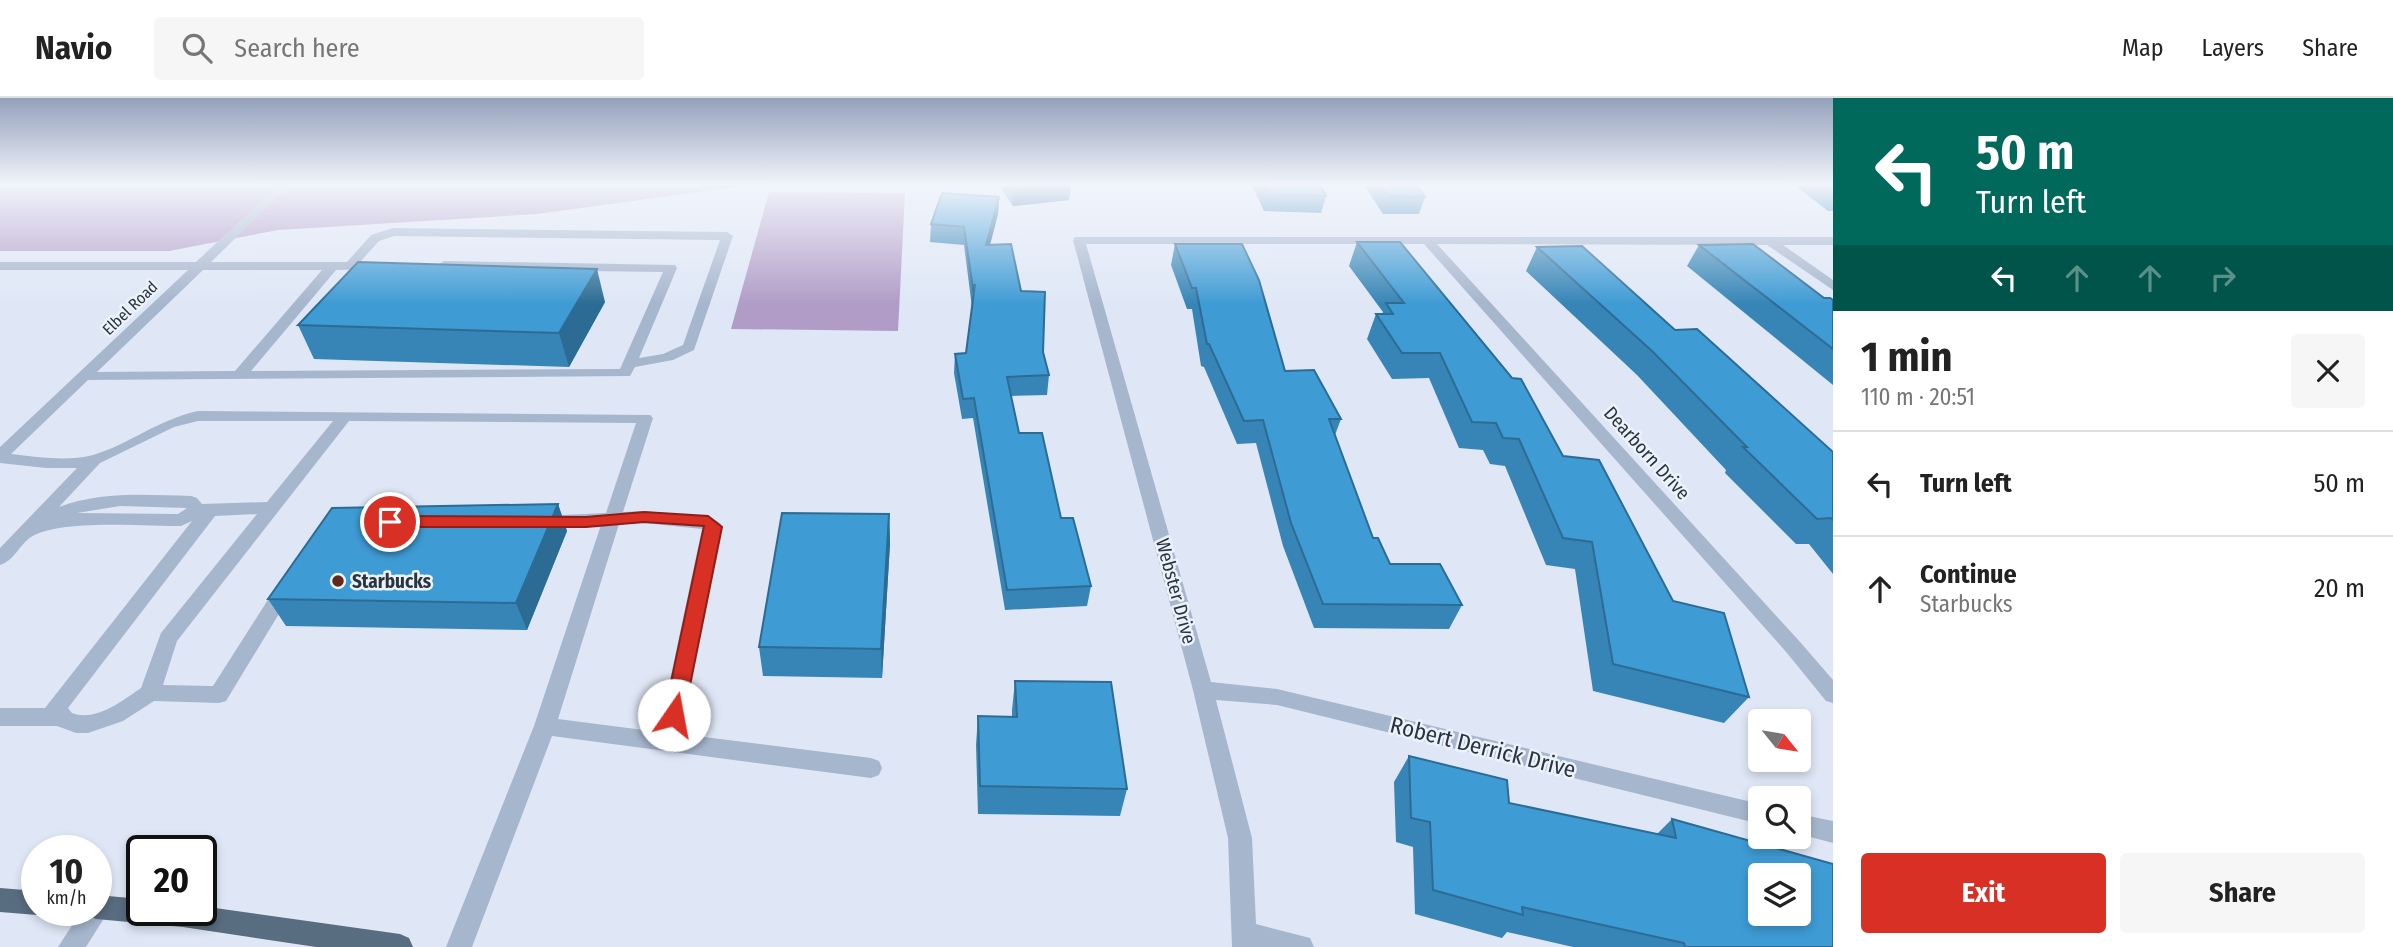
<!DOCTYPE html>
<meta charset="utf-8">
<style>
:root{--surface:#fff;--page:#f6f6f6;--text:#222;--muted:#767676;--line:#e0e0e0;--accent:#d93025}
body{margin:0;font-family:"Fira Sans Condensed",sans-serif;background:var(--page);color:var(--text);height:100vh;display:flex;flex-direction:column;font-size:26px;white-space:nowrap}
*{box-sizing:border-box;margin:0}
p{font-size:23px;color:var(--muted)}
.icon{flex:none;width:38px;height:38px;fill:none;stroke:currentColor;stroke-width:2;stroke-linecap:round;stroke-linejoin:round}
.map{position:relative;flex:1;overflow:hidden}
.details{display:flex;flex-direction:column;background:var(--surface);width:560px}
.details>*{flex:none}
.top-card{background:#00695c;color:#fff;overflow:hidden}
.needle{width:46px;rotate:120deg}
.fabs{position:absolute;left:1748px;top:611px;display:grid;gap:14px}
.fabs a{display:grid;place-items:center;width:63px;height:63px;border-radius:7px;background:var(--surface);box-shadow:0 4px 10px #0003;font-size:35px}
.speed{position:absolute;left:21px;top:737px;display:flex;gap:14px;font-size:35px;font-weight:700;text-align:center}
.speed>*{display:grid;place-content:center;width:91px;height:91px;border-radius:50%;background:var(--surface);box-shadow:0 4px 10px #0003;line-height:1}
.speed small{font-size:18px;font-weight:400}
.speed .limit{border:4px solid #111;border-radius:10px;background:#fff;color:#111}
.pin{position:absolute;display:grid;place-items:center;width:60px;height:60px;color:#fff;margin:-30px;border:4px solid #fff;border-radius:50%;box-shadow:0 2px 7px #0007}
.me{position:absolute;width:77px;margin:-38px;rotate:12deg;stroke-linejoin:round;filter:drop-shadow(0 0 5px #0008)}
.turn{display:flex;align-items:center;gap:24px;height:147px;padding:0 28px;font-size:32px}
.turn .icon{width:91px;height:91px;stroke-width:2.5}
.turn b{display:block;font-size:49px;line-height:60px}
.lanes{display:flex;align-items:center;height:66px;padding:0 28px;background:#0003;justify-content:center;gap:35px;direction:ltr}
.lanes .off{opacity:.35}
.round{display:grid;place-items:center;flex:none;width:74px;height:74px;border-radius:7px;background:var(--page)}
.overview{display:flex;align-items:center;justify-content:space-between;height:119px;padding:0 28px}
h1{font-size:42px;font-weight:700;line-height:52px}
.cta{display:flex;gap:14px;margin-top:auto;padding:14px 28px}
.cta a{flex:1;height:80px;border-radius:7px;background:var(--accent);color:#fff;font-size:28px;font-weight:700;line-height:80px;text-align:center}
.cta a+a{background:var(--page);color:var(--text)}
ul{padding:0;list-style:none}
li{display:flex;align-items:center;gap:21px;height:105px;padding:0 28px;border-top:2px solid var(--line)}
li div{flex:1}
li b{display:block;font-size:26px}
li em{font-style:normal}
header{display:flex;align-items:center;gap:42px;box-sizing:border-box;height:98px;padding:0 35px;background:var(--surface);border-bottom:2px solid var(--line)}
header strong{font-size:33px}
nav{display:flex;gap:38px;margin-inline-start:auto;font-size:24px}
.search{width:490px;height:63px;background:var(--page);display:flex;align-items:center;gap:18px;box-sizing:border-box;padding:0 24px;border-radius:7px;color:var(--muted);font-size:26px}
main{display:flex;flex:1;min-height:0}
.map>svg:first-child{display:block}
.green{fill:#b19cc7}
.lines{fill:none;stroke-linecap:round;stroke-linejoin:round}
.minor{fill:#a6b6cd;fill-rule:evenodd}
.major{fill:#596d80;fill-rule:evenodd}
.wall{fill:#3685b6}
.shaded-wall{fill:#2c6c94}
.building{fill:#3f9bd4;stroke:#2c6c94;stroke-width:2;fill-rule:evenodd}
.route{fill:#d93025;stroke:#8d1f18;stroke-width:2}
.poi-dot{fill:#642819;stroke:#ecf2fc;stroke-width:2.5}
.labels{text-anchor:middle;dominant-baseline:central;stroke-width:5;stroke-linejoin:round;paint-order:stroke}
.far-street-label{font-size:16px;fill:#29343c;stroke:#ecf2fc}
.street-label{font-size:19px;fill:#29343c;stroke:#ecf2fc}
.poi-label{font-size:19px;font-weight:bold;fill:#29343c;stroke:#ecf2fc;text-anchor:start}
.near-street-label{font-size:23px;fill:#29343c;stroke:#ecf2fc}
</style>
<header>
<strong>Navio</strong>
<div class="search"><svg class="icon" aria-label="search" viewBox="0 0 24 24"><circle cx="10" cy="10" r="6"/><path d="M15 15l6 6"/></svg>Search here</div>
<nav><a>Map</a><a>Layers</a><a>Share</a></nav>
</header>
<main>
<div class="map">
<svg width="1833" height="849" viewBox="0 0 1833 849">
<rect width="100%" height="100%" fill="#dfe7f6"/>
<path class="green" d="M0 87H749L537 116 278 132 169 153H0Z
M769 94 905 95 898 233 731 231Z"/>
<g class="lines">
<path class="minor" d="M278 87H290L211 164H347L371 137 393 130 727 134 733 138 694 252 673 262 635 269 630 278 88 282 11 356C38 359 66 364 93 357 130 346 157 322 198 313L650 317 653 320 623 414 644 413 712 420 721 426 680 636 871 660 879 663 882 670 879 677 871 680 552 638 472 849H446L534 628 601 427 541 430 532 424 541 418 606 415 636 325 349 323 177 543 163 587 213 588 278 486H292L294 491 226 603 219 605 154 603 123 623 88 635H76L57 628H0V610H45L192 423 181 428C147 428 58 421 31 439 19 447 14 463 0 467V450L77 370H46L0 365V349L188 172H0V164H196ZM394 138 720 142 683 247 663 256 639 260 677 170 675 167 444 163 438 167 444 171 663 174 620 271 251 273 336 172 382 171V165L360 164 379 143ZM203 172H322L235 273 97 274ZM198 323H333L267 404 202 406 197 400 191 398C147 397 102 393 59 409L100 365 174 329ZM120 408 187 410 178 416 77 415ZM257 416 161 535 141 590C122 603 96 624 72 615L68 610 215 418ZM644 425 702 431 659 634 558 621 619 426Z
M1075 139H1833V147H1783L1833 182V192L1767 147 1437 146 1801 545 1833 582V605L1826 603 1787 555 1424 146H1086L1211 584 1277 591 1760 706V726L1277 607 1216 602 1252 740 1256 826 1310 840 1314 849H1232L1228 740 1193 592 1073 142Z
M1799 716 1833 723V745L1799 736Z
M99 797 108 801 111 809 86 849H58L82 812H96V798Z"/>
<path class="major" d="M0 790 37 793V812L46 813 37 817 0 814Z
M96 797 142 801V812H201V808L400 836 409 840 413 849H316L183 829 96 821 87 817 85 812H96Z"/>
</g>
<path class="wall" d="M999 87H1071L1069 102 1013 108Z
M1252 87H1320L1326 98 1321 115 1264 113Z
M1364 87H1416L1425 99 1419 116H1383Z
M1794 87H1833V113H1828Z
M999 99 998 116 990 147 1021 193 1043 254 1049 277 1047 297 1011 298 1019 335 1061 420 1091 488 1087 508 1005 512 973 320 962 321 954 275 955 256 966 255 972 209 964 147 930 144 931 126Z
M1357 144 1563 358 1673 503 1749 599 1724 625 1593 593 1575 471 1546 467 1505 368 1490 366 1483 352 1459 350 1429 280 1392 281 1367 241 1376 216H1382L1383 214 1349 168Z
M1175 146 1285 273 1341 321 1335 337 1373 440 1390 466 1462 507 1449 531 1314 530 1283 448 1256 345 1237 346 1204 269 1201 268 1192 211H1187L1171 167Z
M1699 147 1824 200 1833 202V287L1687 168Z
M1537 149 1675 232 1833 354V476L1809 446H1796L1725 375 1726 372 1637 277 1526 173Z
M605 204 569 269 314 261 298 227Z
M558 406 567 433 527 532 286 528 268 501Z
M889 416 890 445 882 580 763 578 759 549Z
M1015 583 1127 691 1120 718 978 716 976 647 978 618 1012 619V612Z
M1409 658 1509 705 1657 736 1672 721 1833 849H1573L1507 834 1502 840 1415 816 1413 749 1396 744 1394 684Z"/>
<path class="shaded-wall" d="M1050 87H1071L1069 102 1013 108 1014 91Z
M999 99 998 116 985 165 986 147Z
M597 171 605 204 569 269 559 235Z
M558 406 567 433 527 532 516 505Z
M889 416 890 445 882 580 881 551Z"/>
<path class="building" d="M1011 87H1050L1014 91Z
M1264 87H1320L1326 98 1268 96Z
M1381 87H1416L1425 99 1389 98Z
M942 95 999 99 986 147 1011 146 1021 193 1045 194 1043 254 1049 277 1007 279 1019 335H1042L1061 420H1073L1091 488 1007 492 974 300 963 301 955 256 966 255 975 186 973 191 964 129 931 126Z
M1357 144H1400L1512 280 1521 281 1563 358 1599 362 1673 503 1724 515 1749 599 1613 566 1592 444 1563 440 1519 341 1503 340 1496 325 1472 324 1440 255H1402L1376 216H1393L1386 205H1404Z
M1175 146H1242L1259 182 1285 273 1314 272 1341 321H1329L1373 440H1378L1390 466H1440L1462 507 1323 506 1291 425 1263 322 1244 323 1209 246H1207L1196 190H1192Z
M1753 146 1824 200H1830L1833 202V251L1699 147Z
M1582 148 1675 232 1697 231 1833 354V422L1831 420 1817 421 1743 349H1747L1652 253 1537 149Z
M358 164 597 171 559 235 298 227Z
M558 406 516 505 268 501 332 410Z
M782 415 889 416 881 551 759 549Z
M1015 583 1111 584 1127 691 980 688 978 618 1017 619Z
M1409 658 1507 682 1509 705 1676 740 1672 721 1833 766V849H1685L1684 845 1522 809 1523 817 1433 792 1430 724 1411 720ZM1760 777H1799V816H1760Z"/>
<linearGradient id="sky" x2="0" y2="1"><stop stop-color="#94a1bc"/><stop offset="0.42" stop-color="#f1f4fb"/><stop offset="1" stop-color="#f1f4fb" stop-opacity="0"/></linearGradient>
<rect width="1833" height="206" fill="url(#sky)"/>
<path class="route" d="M644 414 708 418 722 429 684 617 681 623H667L664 617 704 428 644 424 586 429H390L382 424 390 418 586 419Z"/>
<circle class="poi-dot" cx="338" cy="483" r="7"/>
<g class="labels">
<g class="far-street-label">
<text transform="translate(130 210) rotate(-44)">Elbel Road</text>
</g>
<g class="street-label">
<text transform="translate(1647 355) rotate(48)">Dearborn Drive</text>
<text transform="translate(1176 493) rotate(75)">Webster Drive</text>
</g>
<g class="poi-label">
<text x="352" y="483">Starbucks</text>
</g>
<g class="near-street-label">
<text transform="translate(1483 649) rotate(14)">Robert Derrick Drive</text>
</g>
</g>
</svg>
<div class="fabs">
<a><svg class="needle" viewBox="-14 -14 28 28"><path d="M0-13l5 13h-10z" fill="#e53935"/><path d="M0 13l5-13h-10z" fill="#767676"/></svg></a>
<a><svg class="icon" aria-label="search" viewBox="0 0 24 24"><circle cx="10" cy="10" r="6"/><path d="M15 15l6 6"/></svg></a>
<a><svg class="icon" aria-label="layers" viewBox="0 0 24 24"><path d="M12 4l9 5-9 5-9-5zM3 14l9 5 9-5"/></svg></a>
</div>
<div class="speed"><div>10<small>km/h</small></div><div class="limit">20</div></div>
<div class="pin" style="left:390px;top:424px;background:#d93025"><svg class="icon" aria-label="arrive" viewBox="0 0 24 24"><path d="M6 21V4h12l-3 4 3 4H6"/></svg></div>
<svg class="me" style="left:674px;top:617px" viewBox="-20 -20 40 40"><circle r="19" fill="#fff"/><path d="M0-13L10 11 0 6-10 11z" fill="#d93025"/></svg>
</div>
<section class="details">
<div class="top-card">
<div class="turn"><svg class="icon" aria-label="left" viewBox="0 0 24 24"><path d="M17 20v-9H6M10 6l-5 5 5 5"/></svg><div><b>50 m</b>Turn left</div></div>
<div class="lanes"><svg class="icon" aria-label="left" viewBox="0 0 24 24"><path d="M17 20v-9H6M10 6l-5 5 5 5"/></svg><svg class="icon off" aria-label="ahead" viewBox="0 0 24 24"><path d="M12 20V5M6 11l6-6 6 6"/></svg><svg class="icon off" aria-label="ahead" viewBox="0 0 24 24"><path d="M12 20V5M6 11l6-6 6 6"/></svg><svg class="icon off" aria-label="right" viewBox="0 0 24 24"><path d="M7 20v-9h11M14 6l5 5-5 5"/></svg></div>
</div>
<div class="overview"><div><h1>1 min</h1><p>110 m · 20:51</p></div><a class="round"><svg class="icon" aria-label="close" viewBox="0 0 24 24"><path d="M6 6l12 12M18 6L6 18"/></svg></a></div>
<ul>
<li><svg class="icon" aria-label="left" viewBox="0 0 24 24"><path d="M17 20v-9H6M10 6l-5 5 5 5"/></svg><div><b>Turn left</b></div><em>50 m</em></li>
<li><svg class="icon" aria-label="ahead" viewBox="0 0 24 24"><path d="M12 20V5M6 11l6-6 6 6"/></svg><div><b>Continue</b><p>Starbucks</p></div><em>20 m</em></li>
</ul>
<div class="cta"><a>Exit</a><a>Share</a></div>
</section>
</main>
